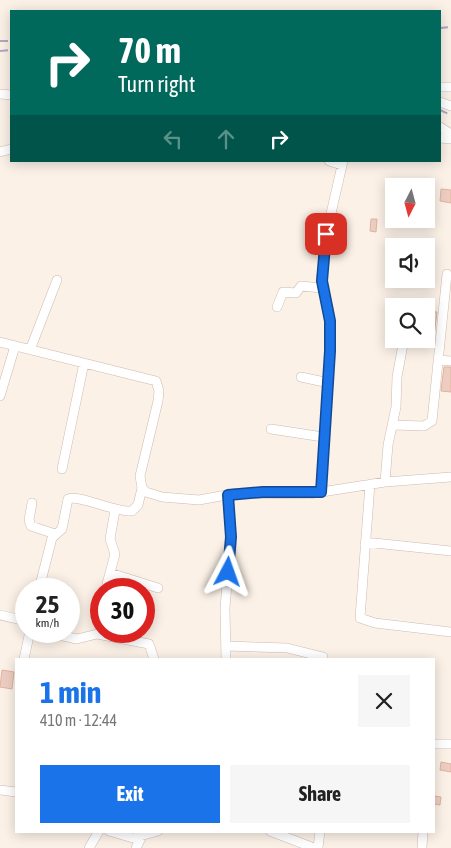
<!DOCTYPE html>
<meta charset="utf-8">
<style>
:root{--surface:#fff;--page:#f6f6f6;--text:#222;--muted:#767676;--accent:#1a73e8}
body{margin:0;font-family:"Asap Condensed",sans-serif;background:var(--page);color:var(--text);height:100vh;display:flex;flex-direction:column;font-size:19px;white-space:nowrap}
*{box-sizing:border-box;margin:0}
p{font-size:16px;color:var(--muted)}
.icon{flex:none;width:28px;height:28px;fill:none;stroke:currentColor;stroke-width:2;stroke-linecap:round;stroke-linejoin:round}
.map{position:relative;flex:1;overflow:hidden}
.side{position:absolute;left:15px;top:658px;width:420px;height:175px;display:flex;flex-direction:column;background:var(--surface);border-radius:0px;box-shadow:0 2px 12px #0003}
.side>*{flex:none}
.guide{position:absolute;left:10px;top:10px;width:431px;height:152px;border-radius:0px;box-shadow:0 2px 12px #0003;background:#00695c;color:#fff;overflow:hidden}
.needle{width:32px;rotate:186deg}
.fabs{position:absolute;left:385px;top:178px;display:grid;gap:10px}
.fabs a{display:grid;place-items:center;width:50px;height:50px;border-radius:0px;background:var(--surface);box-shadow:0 2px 12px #0003;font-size:25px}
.speed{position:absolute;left:15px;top:578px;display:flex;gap:10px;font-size:25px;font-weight:700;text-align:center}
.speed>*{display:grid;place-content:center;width:65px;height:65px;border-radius:50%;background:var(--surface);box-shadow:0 2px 12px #0003;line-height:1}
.speed small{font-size:12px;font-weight:400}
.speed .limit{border:8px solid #d22;background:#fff;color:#111}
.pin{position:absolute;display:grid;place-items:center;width:42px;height:42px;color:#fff;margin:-21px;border-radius:10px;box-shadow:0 2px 8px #0006}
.me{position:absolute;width:55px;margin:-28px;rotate:4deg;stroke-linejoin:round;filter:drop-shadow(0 0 4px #0008)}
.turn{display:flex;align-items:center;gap:18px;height:105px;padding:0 25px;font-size:22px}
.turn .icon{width:65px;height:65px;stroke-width:2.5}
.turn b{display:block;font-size:35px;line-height:42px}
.lanes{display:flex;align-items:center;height:48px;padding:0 25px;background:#0003;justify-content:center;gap:25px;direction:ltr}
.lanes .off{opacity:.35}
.round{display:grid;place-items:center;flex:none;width:52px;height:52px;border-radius:0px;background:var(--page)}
.head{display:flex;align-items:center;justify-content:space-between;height:85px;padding:0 25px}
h1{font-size:30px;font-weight:700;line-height:38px;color:var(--accent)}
.cta{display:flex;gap:10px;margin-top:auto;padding:10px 25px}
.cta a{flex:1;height:58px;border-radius:0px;background:var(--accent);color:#fff;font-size:20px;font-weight:700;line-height:58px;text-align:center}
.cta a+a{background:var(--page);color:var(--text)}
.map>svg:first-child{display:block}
.building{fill:#eecdc1;stroke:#e0b2a2}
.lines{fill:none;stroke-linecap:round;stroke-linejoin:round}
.minor-casing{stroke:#cebab1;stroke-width:10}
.minor{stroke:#fff;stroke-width:9}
.rail{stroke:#b2a6c4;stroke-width:2;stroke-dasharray:8 5;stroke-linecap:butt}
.route-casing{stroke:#114b97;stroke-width:12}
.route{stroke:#1a73e8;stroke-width:9}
</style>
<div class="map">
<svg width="451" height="848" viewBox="0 0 451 848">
<rect width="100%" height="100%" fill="#fbf1e7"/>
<path class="building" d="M441 189 451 190V203L440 201Z
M371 219H377L376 232 370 231Z
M426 311 437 312 434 336H426Z
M444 367H451V392L441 391Z
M2 670 14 672 12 689 0 687Z
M441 762 451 764V772L440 770Z
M434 796 441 797 440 805 434 804Z"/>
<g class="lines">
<defs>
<path id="minor" d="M440 87H451
M0 94 11 95
M440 102 451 106
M440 127 451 134
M440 138 451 139
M0 152 11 149
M329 161 342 165
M277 307 283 292 296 293 301 286 322 288
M0 342 156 381 159 391 158 401 140 476 142 488 146 492 162 497 199 500 237 493 309 494 385 482 451 477
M30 350 57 280
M438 360 451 361
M301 377 329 383
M0 396 15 346
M393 425 424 426 432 421 447 274
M271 429 323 437
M62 469 84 363
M385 482 388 445 396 407 397 377 404 339
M370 484 360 618 375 623 451 632
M321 492 331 335 329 311 321 281 327 231 343 161
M32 503 29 520 31 526 55 534
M365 542 451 551
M110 573 158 588
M107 584 115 554 110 539 115 510
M39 589 52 538 62 529 68 499C79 494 115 513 132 511L138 505 142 488
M0 615 26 621
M40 631 77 639 97 634 149 644 154 659
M226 646 287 648 323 657V659
M24 659 30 631
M226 659 225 608 231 537 228 495
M434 744H451
M0 790 16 792
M109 831 133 838 158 831
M270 831 314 848
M89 848 99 831
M136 848 141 838
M318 848 320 831
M422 848 423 831"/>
</defs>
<use href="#minor" class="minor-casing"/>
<use href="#minor" class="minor"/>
<path class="rail" d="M440 28 451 27
M0 41H11
M0 51 11 50
M440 110 451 115"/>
</g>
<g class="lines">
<defs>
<path id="route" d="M228 572 231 537 228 495 263 492H321L330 351V321L322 281 326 234"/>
</defs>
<use href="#route" class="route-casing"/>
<use href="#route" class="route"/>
</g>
</svg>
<div class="fabs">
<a><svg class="needle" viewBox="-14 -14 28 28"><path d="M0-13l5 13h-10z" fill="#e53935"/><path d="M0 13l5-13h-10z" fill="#767676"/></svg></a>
<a><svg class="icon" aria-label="sound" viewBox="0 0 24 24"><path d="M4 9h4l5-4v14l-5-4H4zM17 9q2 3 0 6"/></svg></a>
<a><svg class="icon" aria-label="search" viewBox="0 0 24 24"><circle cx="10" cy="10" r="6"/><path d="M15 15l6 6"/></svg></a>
</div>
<div class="speed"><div>25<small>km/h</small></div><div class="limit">30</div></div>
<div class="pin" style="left:326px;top:234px;background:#d93025"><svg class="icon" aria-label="arrive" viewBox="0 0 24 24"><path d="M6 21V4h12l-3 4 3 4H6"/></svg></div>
<svg class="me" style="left:228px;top:572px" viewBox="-20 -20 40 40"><path d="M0-17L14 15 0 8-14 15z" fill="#1a73e8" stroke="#fff" stroke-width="4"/></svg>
<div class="guide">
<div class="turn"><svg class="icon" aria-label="right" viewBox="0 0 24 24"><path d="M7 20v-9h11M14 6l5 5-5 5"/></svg><div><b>70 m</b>Turn right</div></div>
<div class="lanes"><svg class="icon off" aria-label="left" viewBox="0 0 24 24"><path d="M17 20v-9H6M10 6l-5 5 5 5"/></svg><svg class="icon off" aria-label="ahead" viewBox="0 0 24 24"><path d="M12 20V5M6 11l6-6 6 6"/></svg><svg class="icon" aria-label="right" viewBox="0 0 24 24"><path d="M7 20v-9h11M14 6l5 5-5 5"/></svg></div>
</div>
<section class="side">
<div class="head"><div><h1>1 min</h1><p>410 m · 12:44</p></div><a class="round"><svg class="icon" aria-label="close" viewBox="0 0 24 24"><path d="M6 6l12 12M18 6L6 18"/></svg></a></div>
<div class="cta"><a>Exit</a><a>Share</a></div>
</section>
</div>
